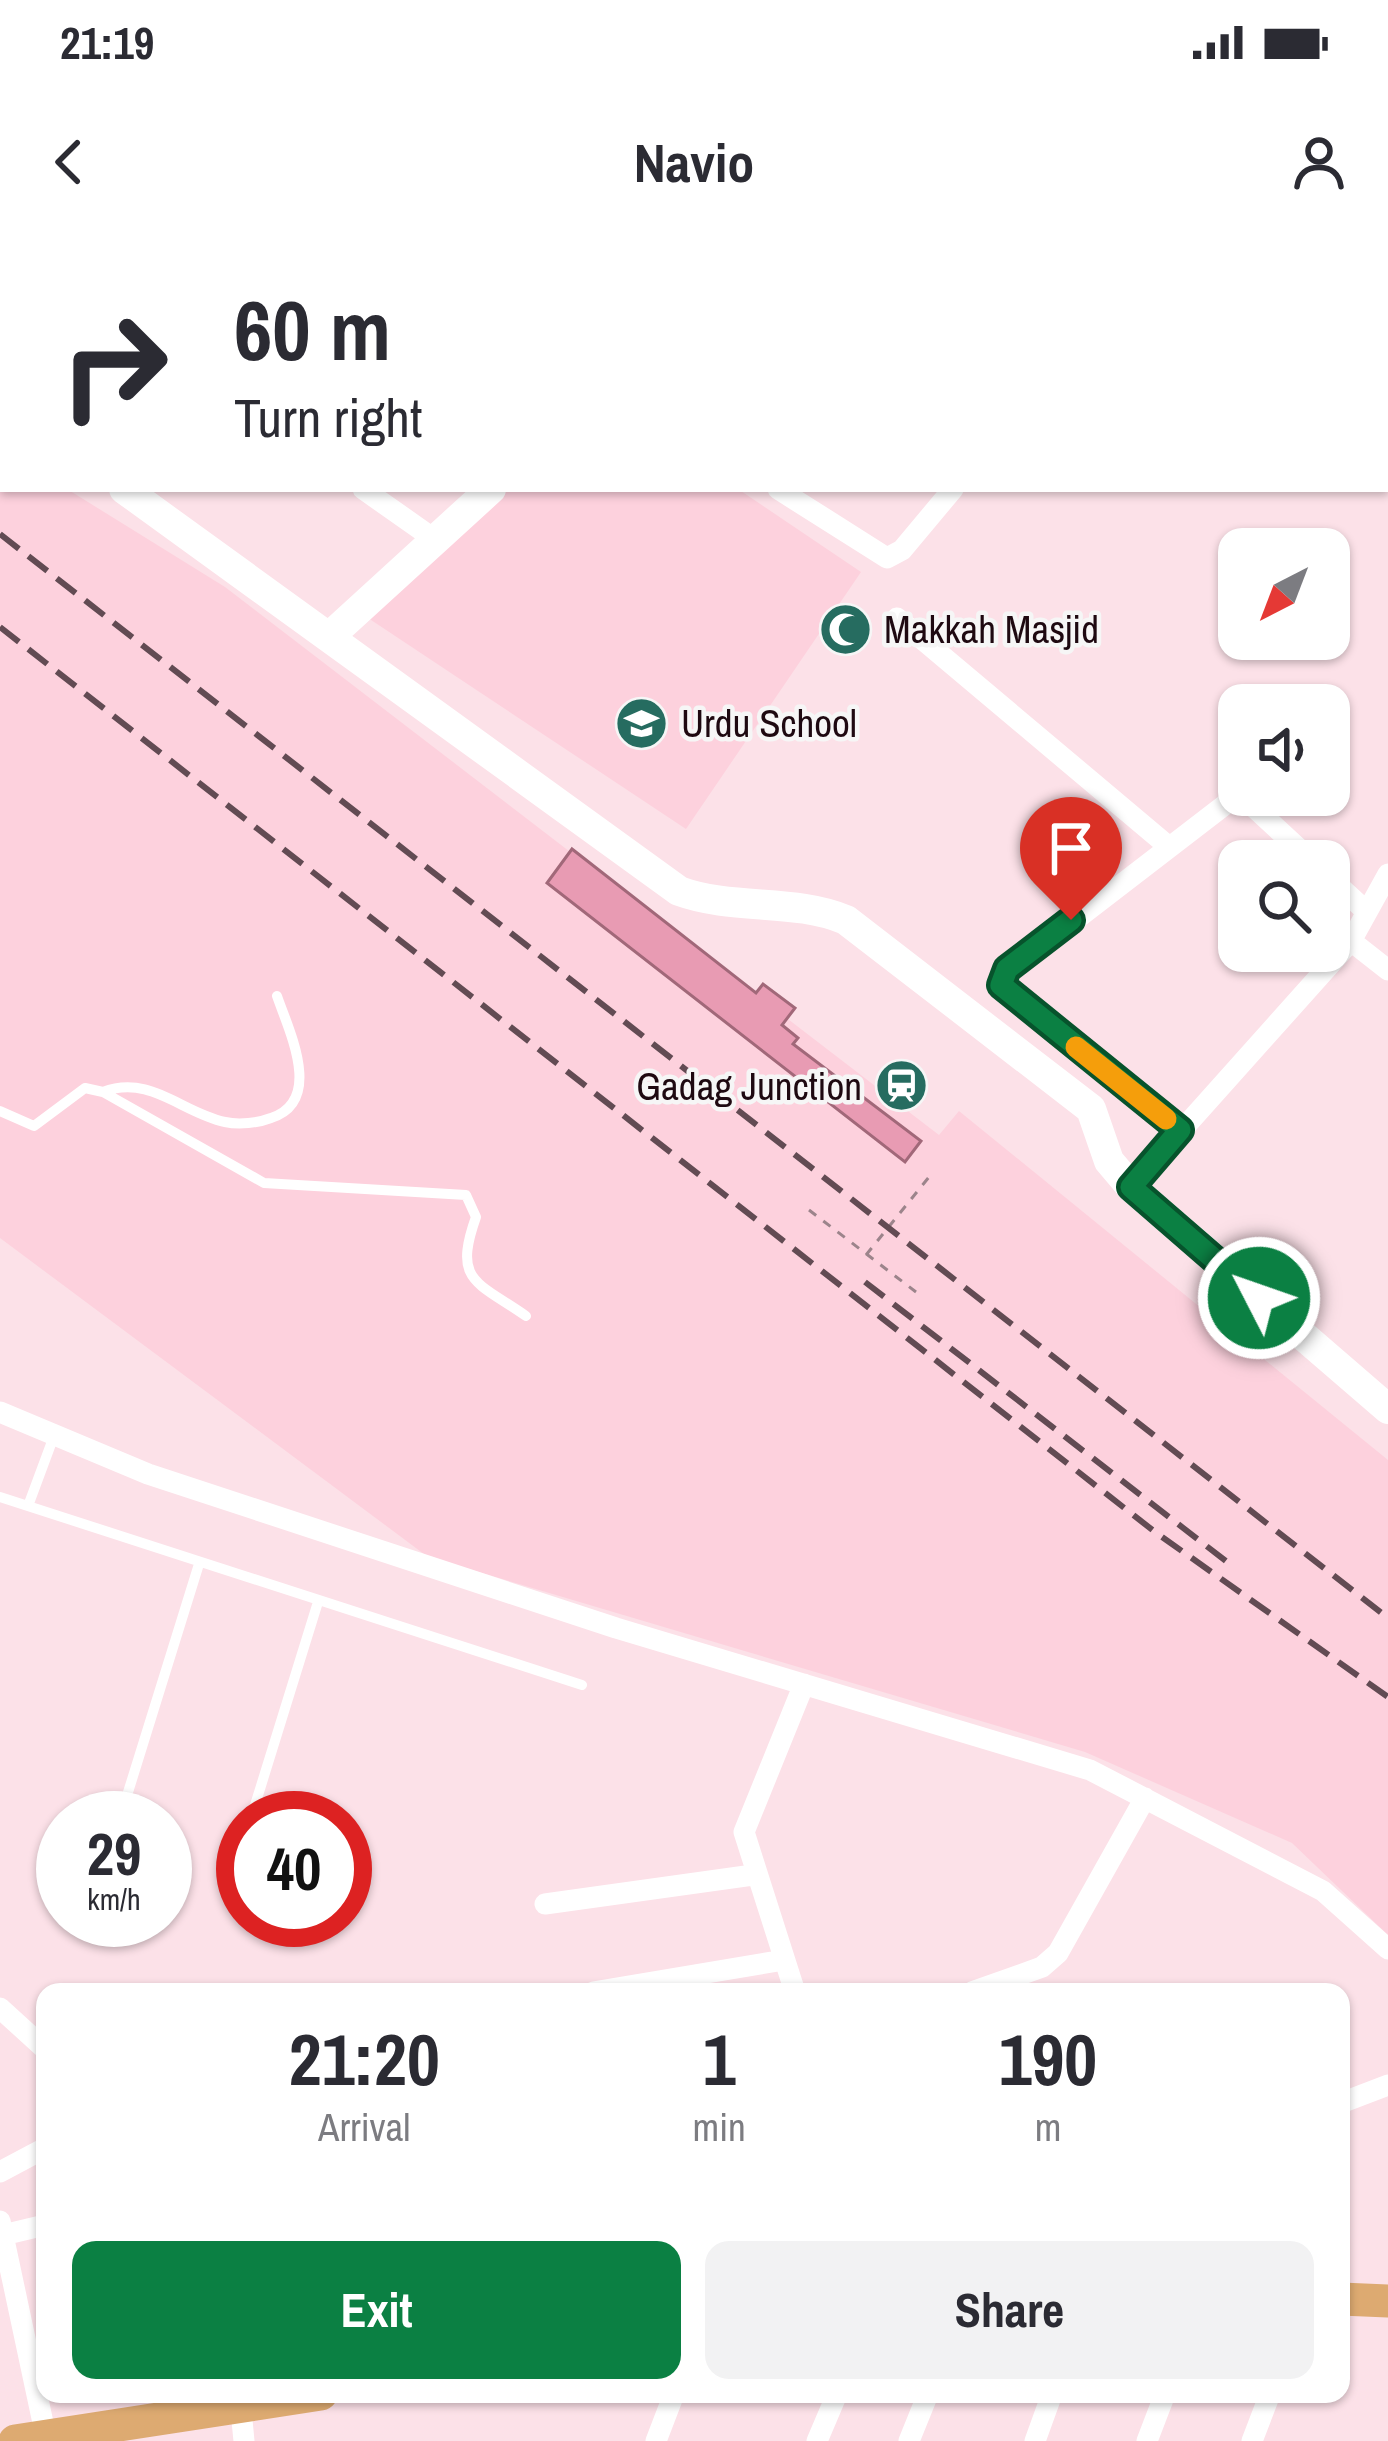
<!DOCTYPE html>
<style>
:root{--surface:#fff;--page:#f2f2f3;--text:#2b2b33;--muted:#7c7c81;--accent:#0b8043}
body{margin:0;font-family:"Archivo Narrow",sans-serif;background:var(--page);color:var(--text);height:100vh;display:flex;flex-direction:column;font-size:45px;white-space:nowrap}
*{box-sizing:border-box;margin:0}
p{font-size:39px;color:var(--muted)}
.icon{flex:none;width:66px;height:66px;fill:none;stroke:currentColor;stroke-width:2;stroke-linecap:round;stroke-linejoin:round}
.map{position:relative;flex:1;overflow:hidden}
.side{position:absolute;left:36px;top:1743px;width:1314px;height:420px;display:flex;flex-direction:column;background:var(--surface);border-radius:24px;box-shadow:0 3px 9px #0004}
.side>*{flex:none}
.hud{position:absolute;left:0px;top:0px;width:1389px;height:252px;box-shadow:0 3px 9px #0004;background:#fff;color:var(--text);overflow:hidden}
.needle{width:78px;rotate:222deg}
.controls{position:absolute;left:1218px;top:288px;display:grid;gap:24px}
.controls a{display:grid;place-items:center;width:132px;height:132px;border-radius:24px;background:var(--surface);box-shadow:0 3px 9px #0004;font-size:60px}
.speed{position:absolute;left:36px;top:1551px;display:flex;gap:24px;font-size:60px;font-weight:700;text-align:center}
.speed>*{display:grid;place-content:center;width:156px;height:156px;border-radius:50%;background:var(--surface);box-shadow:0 3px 9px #0004;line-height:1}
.speed small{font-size:30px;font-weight:400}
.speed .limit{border:18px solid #d22;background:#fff;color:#111}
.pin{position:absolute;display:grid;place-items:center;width:102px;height:102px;color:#fff;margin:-123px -51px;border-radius:50% 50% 50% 0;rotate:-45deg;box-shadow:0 0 12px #0007}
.pin .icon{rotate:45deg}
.me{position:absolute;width:132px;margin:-66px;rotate:311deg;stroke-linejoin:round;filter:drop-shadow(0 0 9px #0008)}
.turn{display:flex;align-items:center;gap:42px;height:252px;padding:0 36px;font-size:54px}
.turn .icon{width:156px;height:156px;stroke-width:2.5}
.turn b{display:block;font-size:84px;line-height:102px}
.eta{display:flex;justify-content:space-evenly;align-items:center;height:204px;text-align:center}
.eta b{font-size:72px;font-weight:800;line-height:84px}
.action{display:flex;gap:24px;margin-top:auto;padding:24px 36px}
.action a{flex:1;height:138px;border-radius:24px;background:var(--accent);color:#fff;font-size:48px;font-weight:800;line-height:138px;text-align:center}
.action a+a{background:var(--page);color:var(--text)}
.status{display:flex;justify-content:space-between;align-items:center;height:84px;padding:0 60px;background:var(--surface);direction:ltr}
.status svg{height:33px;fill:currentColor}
header{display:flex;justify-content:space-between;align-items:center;height:156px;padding:0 36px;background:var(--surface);font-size:54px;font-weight:800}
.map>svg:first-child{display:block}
.built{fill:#fdd1dd}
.building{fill:#e89bb3;stroke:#a16879;stroke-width:3}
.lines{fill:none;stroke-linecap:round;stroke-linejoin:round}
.path{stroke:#9c848b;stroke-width:3;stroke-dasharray:9 9;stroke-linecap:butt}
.lane{stroke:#fff;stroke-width:10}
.street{stroke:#fff;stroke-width:21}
.secondary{stroke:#fff;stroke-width:30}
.primary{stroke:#ddaa71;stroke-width:33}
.rail{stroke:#624b53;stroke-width:6;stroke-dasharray:24 12;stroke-linecap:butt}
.route-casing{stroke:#07532c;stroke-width:30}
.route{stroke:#0b8043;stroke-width:21}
.slow{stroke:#f59e0b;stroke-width:21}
.labels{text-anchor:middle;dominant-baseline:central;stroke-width:9;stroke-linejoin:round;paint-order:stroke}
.poi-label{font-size:39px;fill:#1e0911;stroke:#f6f6f6;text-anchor:start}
</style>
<div class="status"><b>21:19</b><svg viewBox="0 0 49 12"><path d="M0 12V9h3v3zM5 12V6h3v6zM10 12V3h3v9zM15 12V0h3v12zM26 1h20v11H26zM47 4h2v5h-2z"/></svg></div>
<header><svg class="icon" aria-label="back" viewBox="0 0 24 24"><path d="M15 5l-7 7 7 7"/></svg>Navio<svg class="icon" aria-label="person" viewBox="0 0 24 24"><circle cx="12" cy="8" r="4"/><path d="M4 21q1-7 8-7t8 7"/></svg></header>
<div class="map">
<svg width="1388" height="2201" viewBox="0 0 1388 2201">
<rect width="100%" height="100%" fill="#fce1e8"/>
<path class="built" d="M0 208 3 249H67L225 347 939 895 959 871 1388 1220V1695L1292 1603 1085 1512 428 1317 0 998Z
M508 249H738L861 332 686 589 365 376Z"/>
<path class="building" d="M572 609 756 753 763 744 795 768 782 785 798 798 793 804 921 901 905 922 547 643Z"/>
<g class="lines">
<path class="path" d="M809 970 916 1052
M866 1015 933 932"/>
<path class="lane" d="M103 852C150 834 182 873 225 882 239 885 258 883 271 878 324 861 289 791 277 756
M0 871 34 886 85 848 103 852 264 943 466 955 476 977C453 1042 476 1041 526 1076
M0 1257 582 1445
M28 1266 54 1196
M120 1578 199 1324
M251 1578 318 1362
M233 1638 243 1604"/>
<path class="street" d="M287 0 291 3
M428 0 432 3
M998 0 1001 3
M921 3 924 0
M1038 3 1040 0
M1147 3 1150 0
M363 249 434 299
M778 249 887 318 902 310 953 249
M897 378 1168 606
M1329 637 1367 672
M1351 701 1388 730
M1180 890 1009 753 1001 737 1235 557 1244 558 1312 621
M1131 947 1351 701 1388 634
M0 1172 148 1234 616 1388 1090 1530 1323 1651 1388 1709
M545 1664 753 1635
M593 1752 784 1720
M795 1752 744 1592 804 1444
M972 1752 1042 1727 1058 1713 1145 1558
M0 1768 45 1809
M1341 1863 1388 1845
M0 1932 45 1908
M0 1981 46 2197
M3 1995 45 1985
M241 2170 244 2201
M656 2201 674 2154
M817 2201 837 2154
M909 2201 928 2154
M1035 2201 1052 2154
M1147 2201 1165 2154
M1252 2201 1270 2154"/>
<path class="secondary" d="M73 3 74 0
M769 3 772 0
M124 249 679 651C734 671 794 658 846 680L1091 869 1109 921 1131 947 1388 1169
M329 397 491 249"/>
<path class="primary" d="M1341 2059 1388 2061
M15 2201 321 2154"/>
<path class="rail" d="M0 294 1388 1378
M0 387 1155 1292 1388 1457
M865 1042 1231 1325"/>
</g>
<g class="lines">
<defs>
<path id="route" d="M1071 680 1007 729 1001 745 1180 890 1131 947 1259 1058"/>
</defs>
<use href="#route" class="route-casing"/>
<use href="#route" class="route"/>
<path class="slow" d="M1076 807 1166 879"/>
</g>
<defs>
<symbol id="mosque-disc" viewBox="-11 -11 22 22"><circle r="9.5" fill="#266c60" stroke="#f6f6f6"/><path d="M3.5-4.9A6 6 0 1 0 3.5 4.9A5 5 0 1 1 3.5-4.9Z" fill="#fff"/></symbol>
<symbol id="school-disc" viewBox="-11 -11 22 22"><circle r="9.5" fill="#266c60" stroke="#f6f6f6"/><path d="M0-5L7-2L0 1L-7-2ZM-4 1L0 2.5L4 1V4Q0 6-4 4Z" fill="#fff"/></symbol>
<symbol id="station-disc" viewBox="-11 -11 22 22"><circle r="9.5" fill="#266c60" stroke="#f6f6f6"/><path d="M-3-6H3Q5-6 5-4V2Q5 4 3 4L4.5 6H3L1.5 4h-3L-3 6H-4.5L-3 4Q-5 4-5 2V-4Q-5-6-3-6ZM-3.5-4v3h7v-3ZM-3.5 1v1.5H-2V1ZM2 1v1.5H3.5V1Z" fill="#fff"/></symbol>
</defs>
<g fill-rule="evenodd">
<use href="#mosque-disc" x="816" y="360" width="59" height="59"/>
<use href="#school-disc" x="612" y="454" width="59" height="59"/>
<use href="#station-disc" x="872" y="816" width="59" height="59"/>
</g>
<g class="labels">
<g class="poi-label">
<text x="884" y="389">Makkah Masjid</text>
<text x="681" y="483">Urdu School</text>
<text x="862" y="846" text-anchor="end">Gadag Junction</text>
</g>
</g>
</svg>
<div class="controls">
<a><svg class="needle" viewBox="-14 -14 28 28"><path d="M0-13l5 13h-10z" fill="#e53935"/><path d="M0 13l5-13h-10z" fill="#7c7c81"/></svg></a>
<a><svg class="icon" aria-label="sound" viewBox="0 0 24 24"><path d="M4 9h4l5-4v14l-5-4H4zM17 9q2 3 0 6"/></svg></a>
<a><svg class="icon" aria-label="search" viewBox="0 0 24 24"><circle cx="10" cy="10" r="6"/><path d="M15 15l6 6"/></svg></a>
</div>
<div class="speed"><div>29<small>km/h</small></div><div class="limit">40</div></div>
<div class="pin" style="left:1071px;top:680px;background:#d93025"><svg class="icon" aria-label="arrive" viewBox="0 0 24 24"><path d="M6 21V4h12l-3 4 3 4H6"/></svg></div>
<svg class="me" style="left:1259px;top:1058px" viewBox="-20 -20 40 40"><circle r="17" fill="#0b8043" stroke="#fff" stroke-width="3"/><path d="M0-11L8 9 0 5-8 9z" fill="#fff"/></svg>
<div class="hud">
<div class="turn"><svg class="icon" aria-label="right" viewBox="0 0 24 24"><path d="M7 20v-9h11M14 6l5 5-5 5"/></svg><div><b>60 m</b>Turn right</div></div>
</div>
<section class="side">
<div class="eta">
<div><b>21:20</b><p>Arrival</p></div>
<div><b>1</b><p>min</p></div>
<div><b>190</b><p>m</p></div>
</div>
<div class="action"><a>Exit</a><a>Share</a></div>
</section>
</div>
